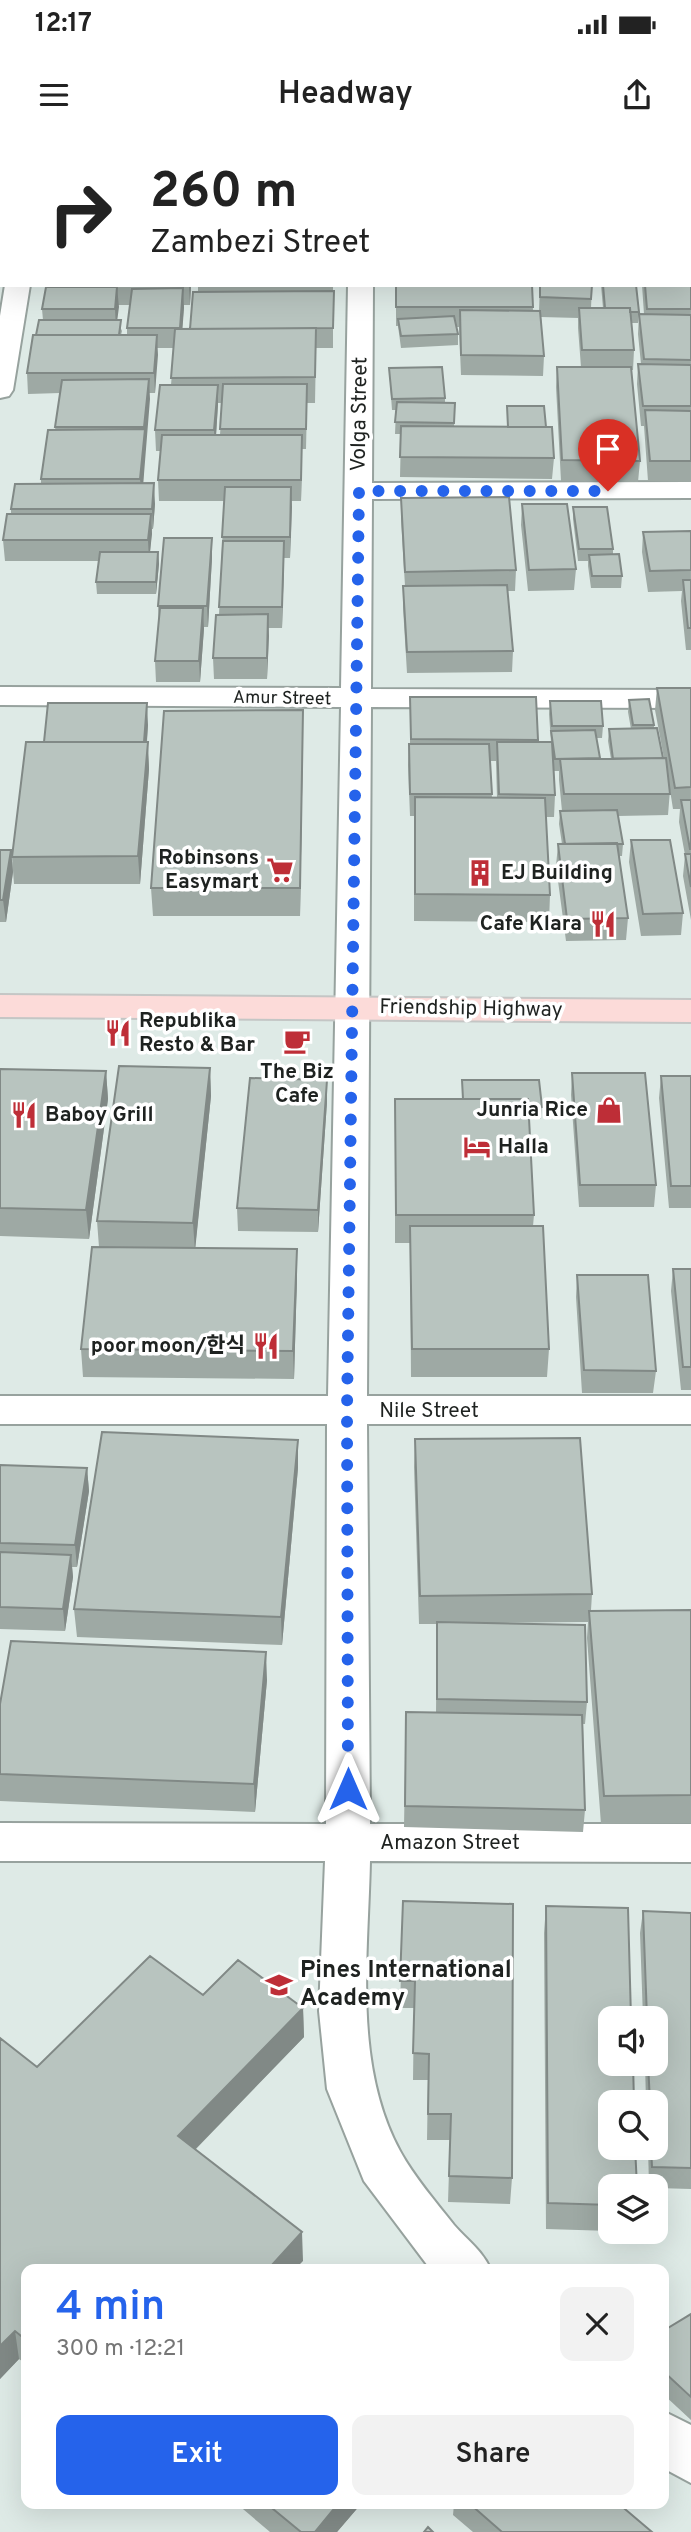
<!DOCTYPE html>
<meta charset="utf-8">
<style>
:root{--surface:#fff;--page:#f2f2f2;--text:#222;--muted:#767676;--accent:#2563eb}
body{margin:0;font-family:Overpass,"Noto Sans KR",sans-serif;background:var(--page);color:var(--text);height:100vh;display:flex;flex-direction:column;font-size:26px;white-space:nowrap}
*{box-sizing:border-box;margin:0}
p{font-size:23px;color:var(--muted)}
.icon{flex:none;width:38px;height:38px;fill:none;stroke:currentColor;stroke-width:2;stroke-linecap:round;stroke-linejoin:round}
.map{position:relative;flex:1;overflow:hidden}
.drawer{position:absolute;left:21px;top:2124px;width:648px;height:245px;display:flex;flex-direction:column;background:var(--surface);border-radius:14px;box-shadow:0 7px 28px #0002}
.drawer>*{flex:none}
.guide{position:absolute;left:0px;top:0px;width:691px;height:147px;box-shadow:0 7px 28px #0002;background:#fff;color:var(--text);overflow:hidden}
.controls{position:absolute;left:598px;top:1866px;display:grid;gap:14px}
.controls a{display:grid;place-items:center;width:70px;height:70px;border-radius:14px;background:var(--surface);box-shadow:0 7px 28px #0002;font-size:35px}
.pin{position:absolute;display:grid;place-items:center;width:60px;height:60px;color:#fff;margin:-72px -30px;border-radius:50% 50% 50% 0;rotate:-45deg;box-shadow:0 0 7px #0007}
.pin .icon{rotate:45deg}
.me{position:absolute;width:77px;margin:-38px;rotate:0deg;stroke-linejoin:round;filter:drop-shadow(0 0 5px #0008)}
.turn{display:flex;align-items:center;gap:24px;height:147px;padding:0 35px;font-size:32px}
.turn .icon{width:91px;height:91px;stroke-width:2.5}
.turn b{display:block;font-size:49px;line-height:60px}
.round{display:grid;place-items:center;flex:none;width:74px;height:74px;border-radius:14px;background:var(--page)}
.overview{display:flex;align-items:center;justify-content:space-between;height:119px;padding:0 35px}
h1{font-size:42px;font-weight:600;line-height:52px;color:var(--accent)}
.primary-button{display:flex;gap:14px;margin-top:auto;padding:14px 35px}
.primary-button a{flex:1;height:80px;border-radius:14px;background:var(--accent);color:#fff;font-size:28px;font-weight:600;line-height:80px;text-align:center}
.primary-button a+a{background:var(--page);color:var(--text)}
.status{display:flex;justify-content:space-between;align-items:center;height:49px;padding:0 35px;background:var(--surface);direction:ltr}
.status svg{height:19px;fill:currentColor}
header{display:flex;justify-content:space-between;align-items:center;height:91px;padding:0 35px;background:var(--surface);font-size:32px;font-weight:600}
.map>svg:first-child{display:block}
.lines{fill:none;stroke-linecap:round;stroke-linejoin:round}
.lane-casing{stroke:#97a29e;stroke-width:3}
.street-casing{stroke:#97a29e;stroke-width:4}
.secondary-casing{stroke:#97a29e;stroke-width:4}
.primary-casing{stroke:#c4c6c5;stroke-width:4}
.lane{fill:#fff;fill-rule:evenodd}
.street{fill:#fff;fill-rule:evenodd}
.secondary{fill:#fff;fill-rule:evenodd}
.primary{fill:#fcdbd9;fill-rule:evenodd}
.wall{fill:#9ea9a4;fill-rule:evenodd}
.shaded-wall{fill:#818986}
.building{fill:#b8c4bf;stroke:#818986;stroke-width:2}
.route{stroke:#2563eb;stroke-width:12;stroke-dasharray:0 21.6}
.labels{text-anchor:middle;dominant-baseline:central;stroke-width:7;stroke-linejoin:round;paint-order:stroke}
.far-street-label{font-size:18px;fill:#1e2220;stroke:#fff}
.street-label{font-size:21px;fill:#1e2220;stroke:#fff}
.poi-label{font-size:21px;font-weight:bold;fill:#1e2220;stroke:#fff;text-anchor:end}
.near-poi-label{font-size:24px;font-weight:bold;fill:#1e2220;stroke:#fff;text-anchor:start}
</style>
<div class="status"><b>12:17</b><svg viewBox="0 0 49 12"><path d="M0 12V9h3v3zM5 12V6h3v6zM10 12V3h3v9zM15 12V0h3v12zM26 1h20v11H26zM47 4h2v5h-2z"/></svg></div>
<header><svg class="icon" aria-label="menu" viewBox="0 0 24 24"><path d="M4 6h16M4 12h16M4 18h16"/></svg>Headway<svg class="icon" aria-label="share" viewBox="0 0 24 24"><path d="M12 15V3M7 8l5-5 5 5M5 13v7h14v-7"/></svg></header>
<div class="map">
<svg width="691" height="2392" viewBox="0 0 691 2392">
<rect width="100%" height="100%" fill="#deeae6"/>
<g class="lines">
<defs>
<path id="lane" d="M275 0H293V2H275Z
M641 0H659V2H641Z"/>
<path id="street" d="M5 145H30L13 250 9 256 0 258V176Z
M348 145H373L372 343 691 342V358L372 359 371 549 691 550V568L371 567 367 1256H691V1284H367L370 1684H691V1722L370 1721C368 1817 353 1924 400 2011 414 2037 436 2062 454 2085 468 2101 482 2110 491 2130H431L364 2041 327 1949 319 1871 325 1721H0V1683L326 1684 327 1284H0V1256H328L341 567 0 565V547L341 548Z
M663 2271 691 2285V2343L663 2328Z"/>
<path id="secondary" d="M690 122H691V136H690Z"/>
<path id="primary" d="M0 855 691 860V882L0 877Z"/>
</defs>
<use href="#lane" class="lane-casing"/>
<use href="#street" class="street-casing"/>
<use href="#secondary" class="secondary-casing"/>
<use href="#primary" class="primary-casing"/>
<use href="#lane" class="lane"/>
<use href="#street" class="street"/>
<use href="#secondary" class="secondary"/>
<use href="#primary" class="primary"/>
</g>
<path class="wall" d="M0 0H253L252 2H2V82H0Z
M691 0V124H690V2Z
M691 130V342L648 341 644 286H641L637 244 638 224H641L638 194 639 174H644L642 145H690Z
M48 145H191L190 165H184L182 189H190L198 152V145H333V208H316L315 263H307L306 309H302L301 361H291L290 418H284L282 488H268L267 539H214L213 518 219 475 224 361H159L158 340 161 311H156L155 290 171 245 174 208H157L155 253H149L145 304 143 343 155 364 153 389H152L150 412H158L159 424 156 454H97L96 442 99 421H5L3 400 11 374V369L41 344V339L55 290 60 253 28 254 27 233 36 195 43 180 42 169ZM118 165H130L127 188V195H121L122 191 117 180ZM218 263H222L220 295H216Z
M396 145H532L533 171H539L540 145H592L591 168H603L601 145H636L639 172 638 183H631L634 210 633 230H631L640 321 638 342 561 341 556 247 557 227H581L578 188V178L541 177 544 216 543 236 461 235 459 187H456L458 194V205L401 208 398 186H396Z
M389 228 445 258V263H455L454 287H507V266L546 287 554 318 552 339 400 337 401 294H395L396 270H392Z
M401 358 516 430 515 451H507L513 511 512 532 407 533 403 467V446H405L401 379Z
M522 364 576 429 574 450 528 451 521 385Z
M573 367 613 409V414L622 436 621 448H591L588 426V421H578L573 379Z
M691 391V510H686L681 461 682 451 648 452 642 412 643 392Z
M212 398V418L208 487H204L200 542H156L155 521 159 484 158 466Z
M657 548H691V780L683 736 685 715 679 682 680 669H673L670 650 668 675 618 676 623 704 622 716H619L628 778 626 800 566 801 556 726 558 704H562L559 684 560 671H562L559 640V631H554L555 655 554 677H546L550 755 549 782 414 781V676H410L408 625 409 604H410V557H536L538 602H551L549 574 550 561 603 586 602 598H596L599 619H611L608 601 609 589H631L628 572 629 560 654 585V588L663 618H664L655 570ZM490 621H496L497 658H492Z
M148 585 147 602 149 629 140 744H14L12 717 44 602Z
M303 597 300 776H153L151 748Z
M631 700 683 773 681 795 641 796 629 722Z
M0 710H11L13 732 6 782H0Z
M210 928 211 956 195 1108 297 1137 294 1239 83 1237 81 1209 99 1107 97 1081Z
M0 929 106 931 108 959 89 1099 0 1096Z
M572 933 656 1045 654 1067H579L571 955Z
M661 936H691V1068H669L659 958Z
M462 940 542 967 541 979H529L534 1075 533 1086 549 1209 547 1237H411L410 1103H395V987L462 959Z
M327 962 318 1092 238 1091 237 1068Z
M673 1129H691V1250H681L671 1151Z
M577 1135 656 1231 653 1253H582L576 1157Z
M415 1299 592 1454 591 1470H691V1683L601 1684 587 1498 588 1482 493 1483 587 1562 585 1584H583L585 1670 583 1692 404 1687 406 1572H436L437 1484H419L414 1327Z
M0 1325 87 1328 89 1351 77 1427H72L73 1437 65 1491 0 1489Z
M298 1328 282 1505 77 1497 74 1469Z
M267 1540 255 1672 0 1661V1564Z
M403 1761 512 2038 510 2064 448 2062 450 2000H427L428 1940H413L414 1868H400Z
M546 1766 611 2046V2091L546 2089 544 1793Z
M643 1771 691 1773V2049L656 2048V2046H649L648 2007H656V1962H646L645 1923H656V1878H643L640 1793Z
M203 1855 303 1868 304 1897 195 2010 303 2121 26 2130V2224L19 2219 0 2239V1898L37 1927Z
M691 2174V2280L663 2254V2191Z
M237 2364H361L337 2392H270Z
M454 2364H619L652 2392H473L453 2375Z"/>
<path class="shaded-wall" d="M189 145H191L190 165Z
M117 147 119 167 116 189 115 169Z
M183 148 184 168 181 208 180 188Z
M157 195 158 215 155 253 154 233Z
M149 239 150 259 142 359 140 339Z
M218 245V265L215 311 214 290Z
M302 295V315L301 361V340Z
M154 343 155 364 153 389 152 369Z
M291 347 292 367 290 418V397Z
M151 374 152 394 149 421 148 400Z
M212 398V418L208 487 207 466Z
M284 401V422L282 488V467Z
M158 412 159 424 156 454V442Z
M203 468 204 489 200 542 199 521Z
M268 474 269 496 267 539V518Z
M147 563 148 585 145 624 144 603Z
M303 570V597L300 776V748Z
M148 602 149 629 140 744 138 716Z
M11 710 13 732 6 782 3 760Z
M210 928 211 956 195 1111 193 1083Z
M106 931 108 959 89 1099 86 1070Z
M327 940V962L318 1092V1070Z
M297 1109V1137L294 1239 293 1211Z
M298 1300V1328L282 1505 281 1477Z
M87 1328 89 1351 77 1427 75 1405Z
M71 1415 73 1437 65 1491 63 1469Z
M266 1512 267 1540 255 1672 254 1644Z
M303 1868 304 1897 180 2025 178 1996Z
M302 2092 303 2121 294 2130H272V2125Z
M15 2191 19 2219 0 2239V2206Z
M338 2364H361L337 2392H315Z"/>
<path class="building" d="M13 0H105L104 2Z
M112 0H246L245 2H112Z
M309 0H447L446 2H308Z
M463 0H624V2H462Z
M687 0H691V16H690V2H687Z
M0 18H2V39H0Z
M690 27H691V48H690Z
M0 43H2V72L0 71Z
M690 61H691V104H690Z
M690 130H691V169H647L645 145H690Z
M48 145H189L48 146Z
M396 145H532L533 167H396Z
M540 145H592L591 159 540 157Z
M603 145H636L639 172H630V168H605Z
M46 147H117L115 169H42Z
M183 148 180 188H127L132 149Z
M334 151 333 188 190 189 193 152Z
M579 168H630L634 210H582Z
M460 170 540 171 544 216 461 215Z
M639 174 691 175V220L644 219Z
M454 176 458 194 401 196 398 179Z
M39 180H121L119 195H36Z
M316 188 315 237 171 238 175 189Z
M33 195H157L154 233H27Z
M638 224 691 225V266H643Z
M442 227 445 258 392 259 389 228Z
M557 227H631L640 321 562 320Z
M149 239 144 287H55L62 240Z
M223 244H307L306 289H220Z
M160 245H218L214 290H155Z
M397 262 455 263 454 283 395 282Z
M507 266H544L546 287H508Z
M645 270 691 271V321H650Z
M401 286 552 287 554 318 400 317Z
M145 289 140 339H41L48 290Z
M162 295H302L301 340H158Z
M154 343 152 369H11L15 344Z
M225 347H291L290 397H222Z
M509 357 516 430 405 432 401 358Z
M522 364H567L576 429 529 430Z
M573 367H607L613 409H579Z
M7 374H151L148 400H3Z
M691 391V430L650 431 643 392Z
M164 398H212L207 466H158Z
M223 401H284L282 467H219Z
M100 412H158L156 442H96Z
M619 414 622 436H592L589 415Z
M683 440H691V488H688Z
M507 445 513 511 407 512 403 446Z
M160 468H203L199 521H155Z
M268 474 267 518H213L216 475Z
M657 548H691V647L675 648Z
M410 557H536L538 600 411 599Z
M649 559 654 585H633L629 560Z
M550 561H601L603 586H552Z
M48 563H147L144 602H44Z
M303 570 300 748H151L164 571Z
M657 588 663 618 613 619 609 589Z
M595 590 600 618 555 619 551 591Z
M26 602H148L138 716 12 717Z
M497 602H552L555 655 499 654Z
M409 604H489L492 654H410Z
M666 618 670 654H564L560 619Z
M415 657 545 658 550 755 415 754Z
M681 660H691V709H690Z
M617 670 623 704H565L560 671Z
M631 700H670L683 773 643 774Z
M617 703 628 778 567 779 558 704Z
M0 710H11L3 760H0Z
M685 714H691V747Z
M119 926 210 928 193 1083 97 1081Z
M0 929 106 931 86 1070 0 1068Z
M572 933H645L656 1045H580Z
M661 936H691V1046H671Z
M250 938 327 940 318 1070 237 1068Z
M462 940H539L542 967H529L528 959H463Z
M395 959H528L534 1075H396Z
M410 1086H543L549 1209H412Z
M92 1107 297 1109 293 1211 81 1209Z
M673 1129H691V1227H683Z
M577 1135H648L656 1231 584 1230Z
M102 1292 298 1300 281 1477 74 1469Z
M580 1298 592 1454 420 1456 415 1299Z
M0 1325 87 1328 75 1405 0 1403Z
M0 1412 71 1415 63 1469 0 1467Z
M691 1470V1655L604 1656 589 1471Z
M437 1482 585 1485 587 1562 437 1559Z
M11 1501 266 1512 254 1644 0 1634V1564Z
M406 1572 582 1575 585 1670 405 1666Z
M403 1761 513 1764 512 2038 449 2036 451 1974H428L429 1914 413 1913 415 1841H400Z
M546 1766 628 1768 631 1878H611V1923H633L634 1962H611V2007H635L637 2046H611V2065L548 2063Z
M643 1771 691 1773V2028L652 2027 651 2007H656V1962H650L648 1923H656V1878H647Z
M150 1816 203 1855 238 1820 303 1868 178 1996 302 2092 272 2125 278 2130H26V2200L15 2191 0 2206V1898L37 1927Z
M691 2174V2257L663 2231V2191Z
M267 2364H338L315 2392H301Z
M470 2364H619L652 2392H502Z
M428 2387 433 2392H424Z"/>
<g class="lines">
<path class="route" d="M348 1649 347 1271 359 351H608"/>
</g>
<defs>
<symbol id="supermarket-bare" viewBox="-9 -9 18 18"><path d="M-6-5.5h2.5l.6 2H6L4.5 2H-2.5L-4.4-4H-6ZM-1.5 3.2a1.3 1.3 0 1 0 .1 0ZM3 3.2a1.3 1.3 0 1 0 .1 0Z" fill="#be2e37" stroke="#fff" stroke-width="2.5" paint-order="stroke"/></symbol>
<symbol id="building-bare" viewBox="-9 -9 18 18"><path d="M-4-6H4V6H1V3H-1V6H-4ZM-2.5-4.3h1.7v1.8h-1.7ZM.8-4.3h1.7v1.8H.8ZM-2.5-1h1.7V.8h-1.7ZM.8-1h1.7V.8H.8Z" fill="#be2e37" stroke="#fff" stroke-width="2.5" paint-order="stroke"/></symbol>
<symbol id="restaurant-bare" viewBox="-9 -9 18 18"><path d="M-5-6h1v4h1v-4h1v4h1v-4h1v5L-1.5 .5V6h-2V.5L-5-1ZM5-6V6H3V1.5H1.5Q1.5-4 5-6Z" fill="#be2e37" stroke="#fff" stroke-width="2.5" paint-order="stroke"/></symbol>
<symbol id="cafe-bare" viewBox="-9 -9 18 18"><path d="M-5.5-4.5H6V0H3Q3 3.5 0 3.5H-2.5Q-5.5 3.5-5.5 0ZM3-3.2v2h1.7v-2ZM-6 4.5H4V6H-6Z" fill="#be2e37" stroke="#fff" stroke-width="2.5" paint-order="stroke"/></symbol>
<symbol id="shop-bare" viewBox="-9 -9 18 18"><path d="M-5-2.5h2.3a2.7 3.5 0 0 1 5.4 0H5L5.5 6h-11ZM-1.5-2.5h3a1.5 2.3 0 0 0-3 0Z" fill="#be2e37" stroke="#fff" stroke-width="2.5" paint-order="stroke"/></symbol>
<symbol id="hotel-bare" viewBox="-9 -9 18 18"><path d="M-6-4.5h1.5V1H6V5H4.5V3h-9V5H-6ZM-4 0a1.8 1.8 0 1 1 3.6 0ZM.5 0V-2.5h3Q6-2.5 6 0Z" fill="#be2e37" stroke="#fff" stroke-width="2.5" paint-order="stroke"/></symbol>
<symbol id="school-bare" viewBox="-9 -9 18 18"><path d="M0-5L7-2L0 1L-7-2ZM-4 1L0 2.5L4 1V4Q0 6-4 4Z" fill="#be2e37" stroke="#fff" stroke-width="2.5" paint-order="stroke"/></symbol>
</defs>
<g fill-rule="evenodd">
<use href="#supermarket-bare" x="261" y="711" width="38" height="38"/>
<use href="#building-bare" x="461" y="714" width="38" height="38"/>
<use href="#restaurant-bare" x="584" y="765" width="38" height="38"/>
<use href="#restaurant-bare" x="99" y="874" width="38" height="38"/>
<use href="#cafe-bare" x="278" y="882" width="38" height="38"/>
<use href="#shop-bare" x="590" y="951" width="38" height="38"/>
<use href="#restaurant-bare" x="5" y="956" width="38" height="38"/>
<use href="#hotel-bare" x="458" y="988" width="38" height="38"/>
<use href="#restaurant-bare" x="247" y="1187" width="38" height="38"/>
<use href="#school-bare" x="260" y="1826" width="38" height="38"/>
</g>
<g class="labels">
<g class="far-street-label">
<text transform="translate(282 559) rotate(1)">Amur Street</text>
</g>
<g class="street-label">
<text transform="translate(360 274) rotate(-89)">Volga Street</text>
<text transform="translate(471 869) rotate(1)">Friendship Highway</text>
<text x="429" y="1271">Nile Street</text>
<text x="450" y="1703">Amazon Street</text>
</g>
<g class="poi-label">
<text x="259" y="718">Robinsons<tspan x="259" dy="24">Easymart</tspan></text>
<text x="501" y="733" text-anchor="start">EJ Building</text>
<text x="582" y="784">Cafe Klara</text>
<text x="139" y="881" text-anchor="start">Republika<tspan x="139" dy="24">Resto &amp; Bar</tspan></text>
<text x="297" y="932" text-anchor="middle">The Biz<tspan x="297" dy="24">Cafe</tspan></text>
<text x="588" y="970">Junria Rice</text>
<text x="45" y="975" text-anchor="start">Baboy Grill</text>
<text x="498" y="1007" text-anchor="start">Halla</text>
<text x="245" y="1206">poor moon/한식</text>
</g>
<g class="near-poi-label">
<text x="300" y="1831">Pines International<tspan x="300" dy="28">Academy</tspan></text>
</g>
</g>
</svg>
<div class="controls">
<a><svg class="icon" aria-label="sound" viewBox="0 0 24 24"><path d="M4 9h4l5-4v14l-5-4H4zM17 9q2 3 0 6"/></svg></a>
<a><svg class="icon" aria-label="search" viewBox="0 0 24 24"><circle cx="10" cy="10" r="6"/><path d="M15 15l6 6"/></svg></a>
<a><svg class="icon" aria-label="layers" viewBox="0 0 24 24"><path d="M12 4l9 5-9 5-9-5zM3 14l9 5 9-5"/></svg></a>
</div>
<div class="pin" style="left:608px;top:351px;background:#d93025"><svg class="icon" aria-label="arrive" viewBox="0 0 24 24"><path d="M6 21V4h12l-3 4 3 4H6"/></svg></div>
<svg class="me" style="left:348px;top:1649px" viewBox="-20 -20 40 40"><path d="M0-17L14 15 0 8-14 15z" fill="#2563eb" stroke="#fff" stroke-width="4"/></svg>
<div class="guide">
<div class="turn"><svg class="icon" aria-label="right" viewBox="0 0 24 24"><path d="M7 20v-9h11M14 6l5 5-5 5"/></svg><div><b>260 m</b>Zambezi Street</div></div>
</div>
<section class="drawer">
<div class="overview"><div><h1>4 min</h1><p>300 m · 12:21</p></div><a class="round"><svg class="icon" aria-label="close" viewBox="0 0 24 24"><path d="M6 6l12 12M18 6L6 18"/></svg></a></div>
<div class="primary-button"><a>Exit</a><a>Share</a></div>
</section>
</div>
